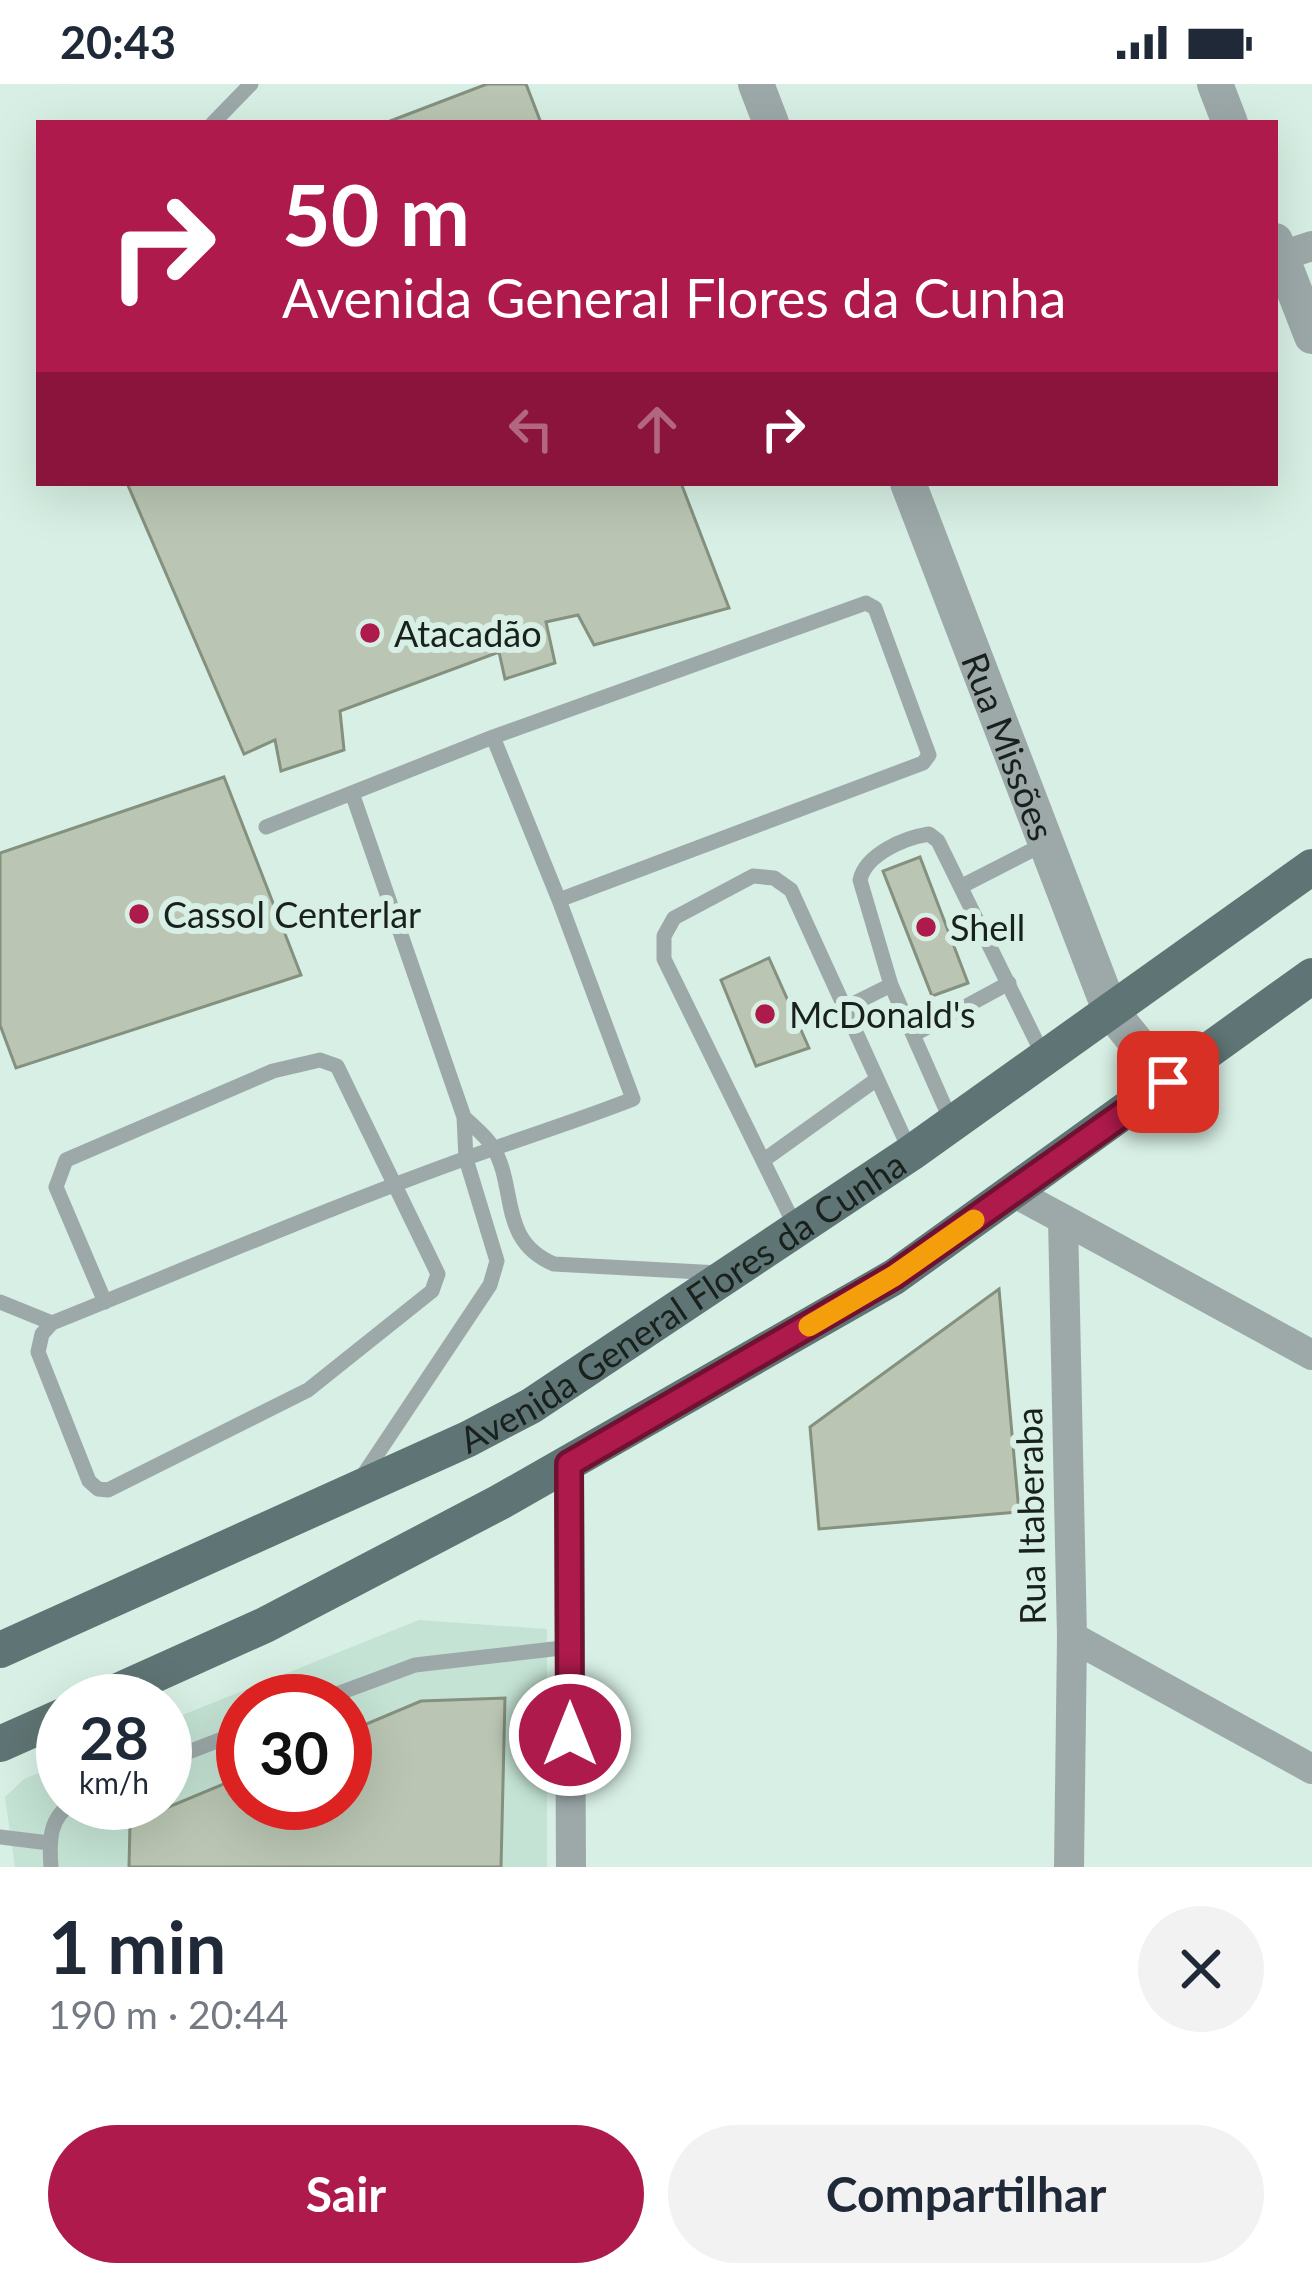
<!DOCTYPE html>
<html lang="pt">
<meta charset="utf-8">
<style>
:root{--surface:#fff;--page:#f2f2f3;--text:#1f2937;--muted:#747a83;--accent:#ad1a4b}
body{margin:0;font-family:Lato,sans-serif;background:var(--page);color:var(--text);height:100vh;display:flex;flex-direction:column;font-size:45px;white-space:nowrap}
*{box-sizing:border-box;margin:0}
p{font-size:39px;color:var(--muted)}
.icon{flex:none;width:66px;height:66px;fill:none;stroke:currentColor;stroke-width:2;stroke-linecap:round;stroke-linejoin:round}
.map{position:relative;height:1783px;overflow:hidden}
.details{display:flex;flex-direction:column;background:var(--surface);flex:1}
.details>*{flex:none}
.guide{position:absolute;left:36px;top:36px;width:1242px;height:366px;border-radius:0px;box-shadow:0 12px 48px #0002;background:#ad1a4b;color:#fff;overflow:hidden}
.speed{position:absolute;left:36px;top:1590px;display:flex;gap:24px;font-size:60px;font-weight:700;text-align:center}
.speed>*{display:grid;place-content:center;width:156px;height:156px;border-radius:50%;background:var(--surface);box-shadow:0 12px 48px #0002;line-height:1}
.speed small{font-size:30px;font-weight:400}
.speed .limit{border:18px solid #d22;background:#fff;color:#111}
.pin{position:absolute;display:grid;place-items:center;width:102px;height:102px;color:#fff;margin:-51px;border-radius:24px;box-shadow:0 6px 18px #0006}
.me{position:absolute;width:132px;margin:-66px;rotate:0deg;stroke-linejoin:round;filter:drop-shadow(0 0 9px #0008)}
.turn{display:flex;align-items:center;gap:42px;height:252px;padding:0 48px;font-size:54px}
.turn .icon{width:156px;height:156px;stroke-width:2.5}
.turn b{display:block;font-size:84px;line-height:102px}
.lanes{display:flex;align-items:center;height:114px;padding:0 48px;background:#0003;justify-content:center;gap:60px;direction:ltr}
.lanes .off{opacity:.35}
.round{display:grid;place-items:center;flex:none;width:126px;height:126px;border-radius:63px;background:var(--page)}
.headline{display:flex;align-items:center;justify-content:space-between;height:204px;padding:0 48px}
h1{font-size:72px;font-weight:700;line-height:90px}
.button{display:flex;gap:24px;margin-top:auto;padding:24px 48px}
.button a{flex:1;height:138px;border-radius:72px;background:var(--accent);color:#fff;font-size:48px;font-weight:700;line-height:138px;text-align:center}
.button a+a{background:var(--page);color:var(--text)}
.status{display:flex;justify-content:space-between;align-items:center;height:84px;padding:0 60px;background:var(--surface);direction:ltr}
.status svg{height:33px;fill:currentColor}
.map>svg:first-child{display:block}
.built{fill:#c4e3d4;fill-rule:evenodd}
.building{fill:#bac6b3;stroke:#85917f;stroke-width:3}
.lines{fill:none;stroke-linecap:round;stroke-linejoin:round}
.service{stroke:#9da9a9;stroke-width:15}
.minor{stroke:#9da9a9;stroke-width:30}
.tertiary{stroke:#9da9a9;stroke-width:36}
.primary{stroke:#5f7474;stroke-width:36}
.route-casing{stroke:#701131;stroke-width:30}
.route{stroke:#ad1a4b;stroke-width:21}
.slow{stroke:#f59e0b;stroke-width:21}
.poi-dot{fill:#ad1a4b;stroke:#d7efe4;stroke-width:4.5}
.labels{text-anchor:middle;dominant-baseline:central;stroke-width:12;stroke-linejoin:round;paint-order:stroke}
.poi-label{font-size:36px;fill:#19211d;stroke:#d7efe4;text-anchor:start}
.street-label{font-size:36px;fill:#19211d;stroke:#d7efe4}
</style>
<div class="status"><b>20:43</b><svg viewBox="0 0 49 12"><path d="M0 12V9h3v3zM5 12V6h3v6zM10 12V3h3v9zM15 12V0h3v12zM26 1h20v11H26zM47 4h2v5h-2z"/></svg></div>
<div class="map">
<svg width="1312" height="1783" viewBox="0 0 1312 1783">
<rect width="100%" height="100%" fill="#d7efe4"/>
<path class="built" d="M419 1536 547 1545V1783H15L5 1713 24 1695 63 1679V1719H165V1638ZM243 1617H345V1719H243Z"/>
<path class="building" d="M487 0H526L541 39H385Z
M127 399H681L729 524 594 561 578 531 546 538 555 579 505 595 499 568 340 627 344 666 281 687 275 656 244 670Z
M224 693 301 891 16 984 0 941V769Z
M920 773 968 899 932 912 883 787Z
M769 874 809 964 756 982 721 896Z
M999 1205 1019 1428 819 1445 810 1343Z
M505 1614 501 1783H129L130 1739 243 1692V1719H345V1649L421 1617Z"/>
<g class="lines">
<path class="service" d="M213 39 251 0
M493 653 559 816
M352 709 464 1033 466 1075 497 1177 490 1201 362 1393
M962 802 1046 759
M845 924 891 901
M913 951 1009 899
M464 1033C473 1042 485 1051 492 1062 518 1102 497 1156 554 1180L719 1189
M952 1039 891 901 860 796C866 770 904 754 929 750L938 757 1044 973
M764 1076 877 995
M796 1144 664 875V852L674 834 753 792 774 794 791 806 911 1069
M0 1218 52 1239
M105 1218 56 1103 66 1076 273 987 320 976 337 982 438 1190 432 1207 308 1306 108 1406 98 1405 89 1397 38 1268 42 1250 52 1239C199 1180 346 1116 495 1064 541 1048 587 1033 633 1015L559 816 923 679 929 671 875 524 866 519 493 653 266 743
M318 1617 415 1581 570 1563
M165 1677 243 1647
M0 1753 49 1759
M51 1783C49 1757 49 1733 73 1719"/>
<path class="minor" d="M1281 172 1312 162
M1013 1108 1063 1135 1072 1553 1069 1783
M1063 1135 1312 1271
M569 1380 571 1783
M1072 1553 1312 1685"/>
<g class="tertiary">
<path d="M756 0 771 39"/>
<path d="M1215 0 1230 39"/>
<path d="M1275 157 1312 252"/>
<path id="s1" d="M908 399 1110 926 1168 998"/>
</g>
<g class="primary">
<path id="s2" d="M0 1566 468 1355 531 1322 911 1069 1312 783"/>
<path d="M96 1617 265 1541 500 1418 894 1193 1312 892"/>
<path d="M0 1660 63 1632"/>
</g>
</g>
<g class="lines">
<defs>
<path id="route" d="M570 1651 569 1380 894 1192 1168 998"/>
</defs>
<use href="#route" class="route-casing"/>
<use href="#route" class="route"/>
<path class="slow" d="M809 1242 894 1192 974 1136"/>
</g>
<g class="poi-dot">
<circle cx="370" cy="549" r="12"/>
<circle cx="139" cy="830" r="12"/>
<circle cx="926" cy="843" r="12"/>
<circle cx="765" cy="930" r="12"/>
</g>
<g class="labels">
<g class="poi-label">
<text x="394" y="549">Atacadão</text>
<text x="163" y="830">Cassol Centerlar</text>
<text x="950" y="843">Shell</text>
<text x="789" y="930">McDonald's</text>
</g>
<g class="street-label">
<text stroke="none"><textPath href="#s1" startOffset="282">Rua Missões</textPath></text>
<text stroke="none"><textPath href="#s2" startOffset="768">Avenida General Flores da Cunha</textPath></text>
<text transform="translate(1030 1432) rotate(-91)">Rua Itaberaba</text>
</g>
</g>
</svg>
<div class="speed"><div>28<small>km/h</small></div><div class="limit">30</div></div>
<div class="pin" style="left:1168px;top:998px;background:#d93025"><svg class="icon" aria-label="arrive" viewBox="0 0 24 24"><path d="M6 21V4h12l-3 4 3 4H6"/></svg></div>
<svg class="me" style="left:570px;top:1651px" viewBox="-20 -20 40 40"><circle r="17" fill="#ad1a4b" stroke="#fff" stroke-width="3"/><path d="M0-11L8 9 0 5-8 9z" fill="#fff"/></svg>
<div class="guide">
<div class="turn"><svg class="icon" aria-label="right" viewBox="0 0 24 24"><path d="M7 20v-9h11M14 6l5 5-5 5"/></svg><div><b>50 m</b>Avenida General Flores da Cunha</div></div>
<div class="lanes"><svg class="icon off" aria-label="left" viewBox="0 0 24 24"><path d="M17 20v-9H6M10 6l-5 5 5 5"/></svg><svg class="icon off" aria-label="ahead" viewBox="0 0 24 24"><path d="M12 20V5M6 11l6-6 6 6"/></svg><svg class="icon" aria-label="right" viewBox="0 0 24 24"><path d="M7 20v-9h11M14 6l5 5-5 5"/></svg></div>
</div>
</div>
<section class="details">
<div class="headline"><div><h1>1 min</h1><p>190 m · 20:44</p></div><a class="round"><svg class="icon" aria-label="close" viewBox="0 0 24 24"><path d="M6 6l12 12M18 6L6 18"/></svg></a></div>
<div class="button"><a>Sair</a><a>Compartilhar</a></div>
</section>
